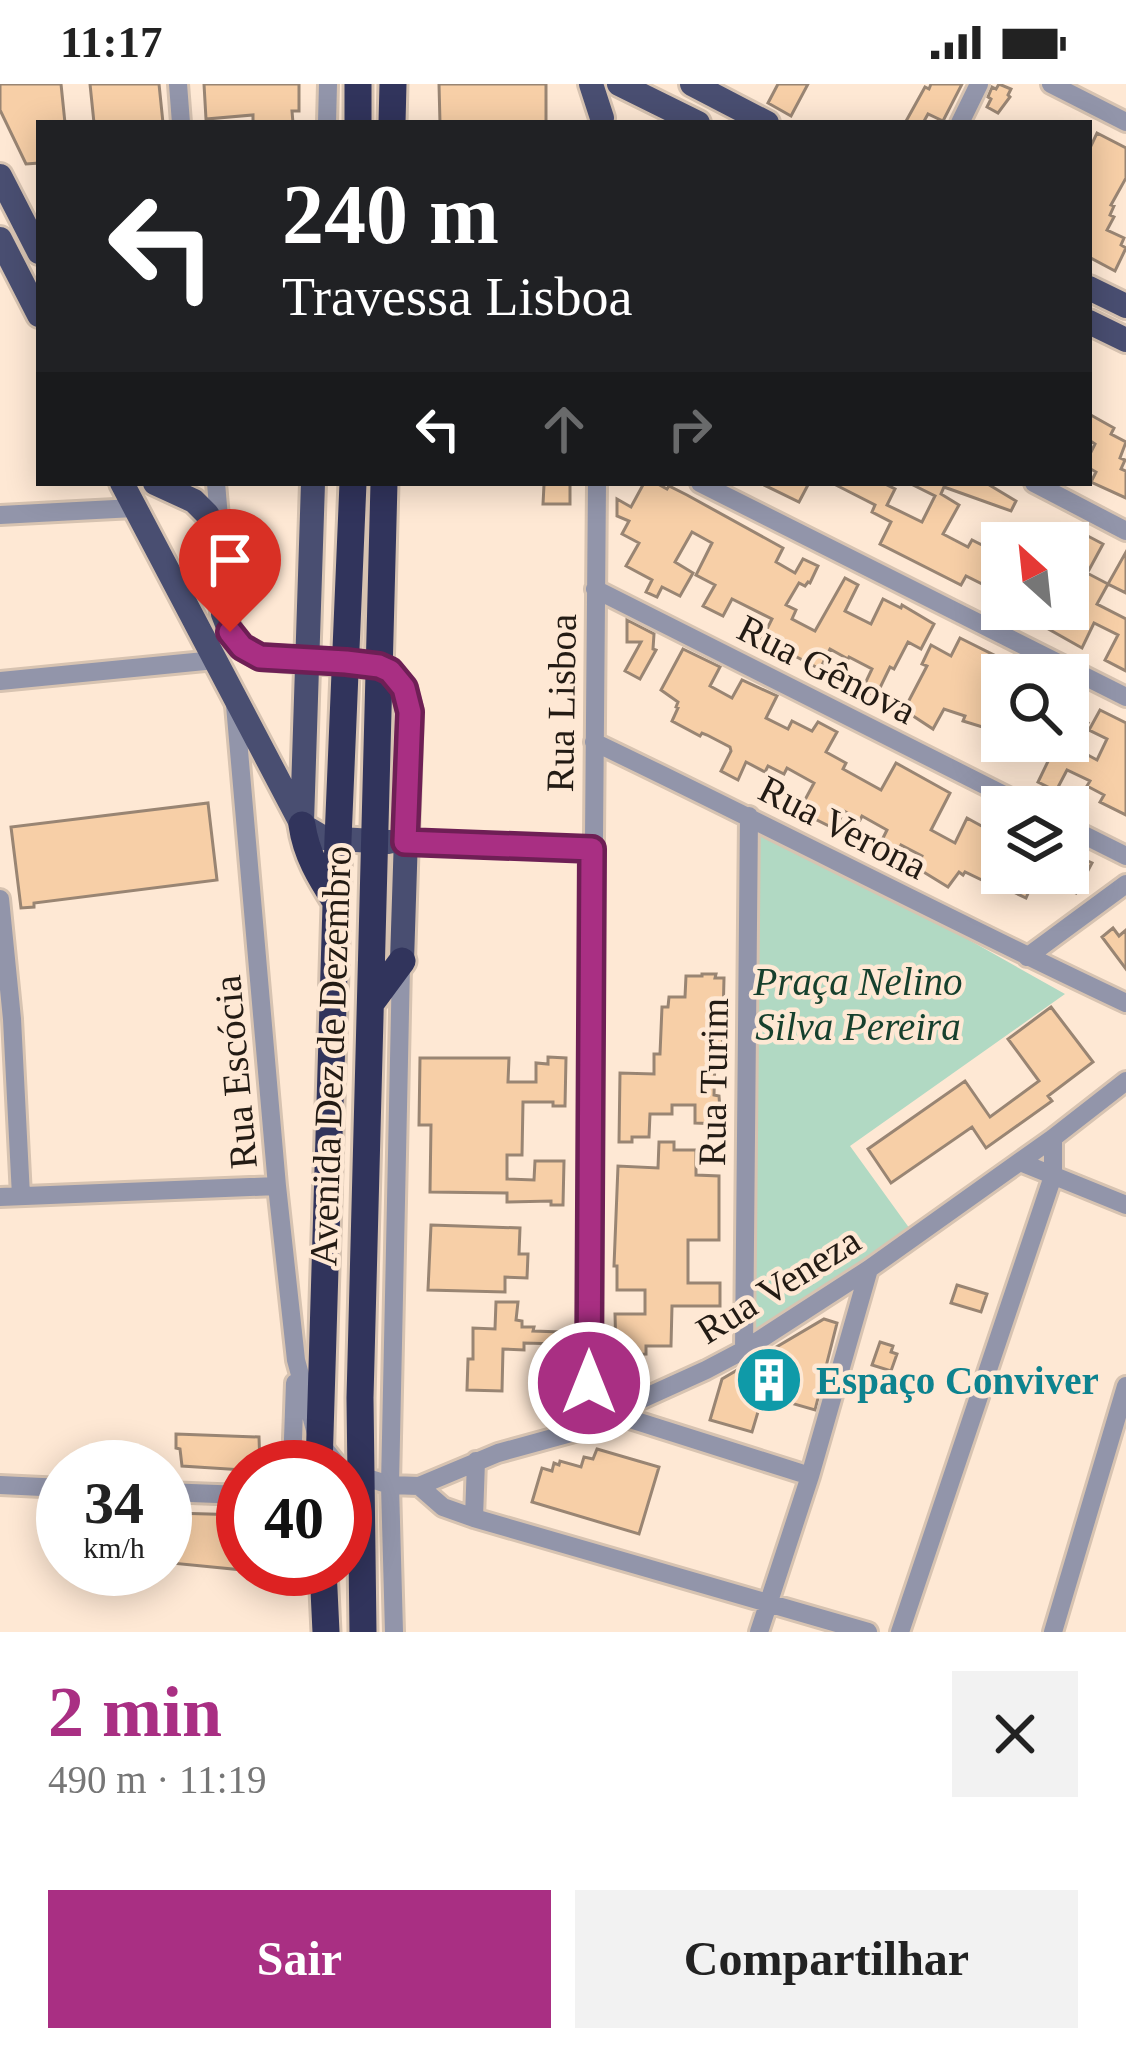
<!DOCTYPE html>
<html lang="pt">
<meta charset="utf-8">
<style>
:root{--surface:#fff;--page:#f2f2f2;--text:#222;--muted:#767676;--accent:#a92f83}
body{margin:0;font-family:"Times New Roman",serif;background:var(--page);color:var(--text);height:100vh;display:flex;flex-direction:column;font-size:45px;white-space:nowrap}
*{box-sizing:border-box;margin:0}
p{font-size:39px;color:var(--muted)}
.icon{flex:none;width:66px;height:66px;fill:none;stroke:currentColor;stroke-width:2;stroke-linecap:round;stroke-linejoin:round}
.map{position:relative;height:1548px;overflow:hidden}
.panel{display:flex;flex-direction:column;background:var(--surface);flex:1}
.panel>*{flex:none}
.guide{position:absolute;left:36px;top:36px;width:1056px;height:366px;border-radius:0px;box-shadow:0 6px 30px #0003;background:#202124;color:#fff;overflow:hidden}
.needle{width:78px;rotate:333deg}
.fabs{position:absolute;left:981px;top:438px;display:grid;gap:24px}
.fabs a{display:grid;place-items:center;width:108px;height:108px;border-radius:0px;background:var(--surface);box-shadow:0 6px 30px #0003;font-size:60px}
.speed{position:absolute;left:36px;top:1356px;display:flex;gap:24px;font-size:60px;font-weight:700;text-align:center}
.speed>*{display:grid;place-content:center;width:156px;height:156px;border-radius:50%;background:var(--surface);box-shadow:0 6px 30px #0003;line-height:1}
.speed small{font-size:30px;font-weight:400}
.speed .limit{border:18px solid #d22;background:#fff;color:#111}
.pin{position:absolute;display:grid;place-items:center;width:102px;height:102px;color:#fff;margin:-123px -51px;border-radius:50% 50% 50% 0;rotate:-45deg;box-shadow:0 0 12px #0007}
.pin .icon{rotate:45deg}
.me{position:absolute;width:132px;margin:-66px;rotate:0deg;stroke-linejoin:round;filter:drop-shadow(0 0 9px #0008)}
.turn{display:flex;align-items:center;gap:42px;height:252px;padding:0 48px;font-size:54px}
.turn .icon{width:156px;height:156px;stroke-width:2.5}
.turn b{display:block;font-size:84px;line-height:102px}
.lanes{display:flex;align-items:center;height:114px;padding:0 48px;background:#0003;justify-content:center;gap:60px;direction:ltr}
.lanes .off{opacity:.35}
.round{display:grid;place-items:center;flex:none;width:126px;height:126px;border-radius:0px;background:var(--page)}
.overview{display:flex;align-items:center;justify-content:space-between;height:204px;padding:0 48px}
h1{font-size:72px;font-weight:700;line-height:90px;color:var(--accent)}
.cta{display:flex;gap:24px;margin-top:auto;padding:24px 48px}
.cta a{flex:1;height:138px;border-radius:0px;background:var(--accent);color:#fff;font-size:48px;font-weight:700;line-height:138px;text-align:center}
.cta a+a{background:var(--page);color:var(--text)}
.status{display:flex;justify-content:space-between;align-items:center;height:84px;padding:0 60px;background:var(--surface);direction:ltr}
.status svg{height:33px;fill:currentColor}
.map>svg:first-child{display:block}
.green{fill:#b1d9c3}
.building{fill:#f7cfa7;stroke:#998573;stroke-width:3}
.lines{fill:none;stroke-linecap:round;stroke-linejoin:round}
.minor-casing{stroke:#d7c3b1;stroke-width:24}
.major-casing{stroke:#d7c3b1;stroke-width:30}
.highway-casing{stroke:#d7c3b1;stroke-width:33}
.minor{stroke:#9295aa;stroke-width:18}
.major{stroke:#494e71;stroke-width:24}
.highway{stroke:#31345c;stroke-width:27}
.route-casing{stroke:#6e1f55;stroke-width:30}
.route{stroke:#a92f83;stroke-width:21}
.labels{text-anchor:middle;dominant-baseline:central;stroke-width:9;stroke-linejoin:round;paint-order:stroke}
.street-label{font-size:39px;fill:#231b14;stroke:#fee8d4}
.park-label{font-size:39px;font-style:italic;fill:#16402d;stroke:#fee8d4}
.culture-label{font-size:39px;font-weight:bold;fill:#0d838f;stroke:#fee8d4;text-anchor:start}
</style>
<div class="status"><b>11:17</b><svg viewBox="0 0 49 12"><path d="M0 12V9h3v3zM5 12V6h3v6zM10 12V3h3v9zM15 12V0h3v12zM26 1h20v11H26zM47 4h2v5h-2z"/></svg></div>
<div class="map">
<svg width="1126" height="1548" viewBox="0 0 1126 1548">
<rect width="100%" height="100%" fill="#fee8d4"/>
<path class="green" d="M749 732 1065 910 850 1062 915 1152 744 1266Z"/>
<path class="building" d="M0 0H61L65 39H39V79L26 80 0 26Z
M90 0H159L163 39H94Z
M204 0H299V27H292L293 39H253V31L206 35Z
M439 0H546V39H440Z
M778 0H808L791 32 768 19Z
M931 0H962L943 37 928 30 923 39H905L925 3 929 5Z
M999 0 1011 5 1008 11 1010 13 998 29 987 23 991 15 988 13 992 3 996 5Z
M1097 49 1126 64V94L1111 121 1114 122 1110 131 1114 133 1107 146 1124 154 1121 161 1126 164 1115 187 1089 173V66Z
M1089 330 1114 344 1111 350 1126 358 1120 374 1125 376 1121 385 1126 387V414L1091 398 1096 388 1089 384V372L1095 360 1089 356Z
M553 399H570V420H543L544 401Z
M644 399H656L667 405 669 402 687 411 783 464 776 478 795 489 803 475 818 482 810 499 808 498 805 502 799 499 786 521 796 526 792 535 815 547 845 494 858 501 845 527 871 540 883 515 901 524 902 521 934 540 921 565 908 558 894 585 890 583 876 612 862 606 872 585 849 573 848 575 830 565 820 585 762 555 772 535 732 515 723 532 703 522 715 501 696 491 712 459 692 448 675 478 693 489 680 512 662 503 657 513 646 508 652 496 626 482 639 459 622 450 629 437 617 432V415L631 423Z
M760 399H809L799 418Z
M832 399H883L895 405 887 421 922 438 935 412 909 399H986L1016 417 1011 427 944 403 941 410 959 421 943 450 968 463 972 456 990 465 1002 444V523L987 515 992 505 966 492 961 501 880 460 891 438 872 428 875 421Z
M1084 450 1103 460 1089 486 1073 477 1076 472 1073 470Z
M1126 468V509L1108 500Z
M1087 489 1108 500 1097 520 1126 535V587L1105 576 1118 551 1094 539 1082 564 1013 525H1068V505L1076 509Z
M627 536 654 550 653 565 656 566 640 595 625 587 641 558H627Z
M960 554 1034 591H1002V649L963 637 965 632 944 625 933 645 904 626 927 582 922 580 931 561 951 572Z
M683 565 720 583 710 602 732 614 742 596 777 612 766 634 788 645 792 637 812 647 818 638 837 648 826 668 846 679 843 685 881 706 896 679 950 709 931 746 955 759 967 734 987 745 997 723 1002 725V776L996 773 984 797 965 788 963 791 959 788 948 803 917 784 922 772 901 761 891 780 874 772 887 746 862 732 860 736 844 727 835 745 799 727 814 699 787 684 784 690 768 682 765 688 746 678 738 696 721 687 731 667 730 663 707 651 702 649 700 652 672 637 678 624 676 623 678 618 661 606Z
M1100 626 1126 639V731L1100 718 1104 711 1087 702 1090 697 1067 686 1056 707 1038 698 1053 667 1050 666 1055 657H1068V629L1088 639 1075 664 1097 676 1107 655 1089 646Z
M208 719 217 796 34 819V823L21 824 11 743Z
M1068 768 1092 779 1076 809 1068 805Z
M1014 789H1062L1052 808 1039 801 1035 808 1030 805 1026 814 1007 805Z
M1113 844 1119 852 1126 846V885L1102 853Z
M702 890H716L715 894H724L722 974H715L714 1011 719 1012 721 1040 695 1039V1021H672V1030H650L649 1053H632V1058H619L620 989 654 990V970H660L662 923H668L669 913H685L686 892H702Z
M1051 923 1093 978 1048 1012 1052 1017 986 1064 972 1043 891 1099 868 1065 965 997 990 1033 1039 997 1008 955Z
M548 973 566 974 565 1022H553V1018H523L522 1071H507V1095L534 1096 535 1077H564L563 1121H551V1117L507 1118V1109L430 1108 431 1041H419L420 974H509L508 998H536V979L548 980Z
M659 1058H674V1066H696V1091L719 1092V1156H688V1199H720V1222H672L671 1262H646V1270L616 1271 615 1230H645V1206H617V1182H614L618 1082 658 1084Z
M431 1141 520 1144 519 1170H528L527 1194 505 1193V1208L428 1206Z
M957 1201 987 1210 981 1228 951 1219Z
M496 1218H518L516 1236 522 1237V1243H534L533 1247 561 1248V1260L524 1259V1266L503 1265 502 1307 467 1306 468 1275H473V1244L495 1245Z
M824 1235 837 1239 815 1326 763 1311 752 1348 710 1336 722 1295Z
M880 1258 893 1262 891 1268 897 1270 891 1287 872 1281Z
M176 1350 259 1353 260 1383H243V1386L182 1382 180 1365 176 1364Z
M597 1365 659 1383 639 1450 532 1418 542 1384 552 1387 554 1379 559 1381 560 1377 581 1383 584 1373 593 1375Z
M173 1429 243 1431V1486L171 1479Z"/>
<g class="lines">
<defs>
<path id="minor" d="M178 0 181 39
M1051 0 1126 38
M327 39 328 0
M960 39 979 0
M216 399 220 445
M700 399 1126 613
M1034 399 1126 447
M0 431 134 424
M595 505 1028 723
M0 597 215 576
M235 621 277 1102 296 1276 318 1357 339 1383
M594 658C772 743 947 835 1126 919
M1068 743 1126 772
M405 758 593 765
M0 815 12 935 21 1112
M1027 873 1126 800
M1020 1078 1126 1121
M0 1113 277 1102
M744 1266 749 732
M611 1329 810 1392
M589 1344 597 399
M292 1383 295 1299
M345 1387 390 1401 419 1402 498 1369 589 1344 611 1329 706 1286 744 1266 869 1185 1053 1054 1126 997
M0 1401 63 1404
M419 1402 443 1423 474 1434 868 1548
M165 1408 243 1411
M474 1434 476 1377
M394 1548 390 1401 401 881
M759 1548 810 1392 869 1185
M900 1548 1053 1092V1054
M1053 1548 1126 1302"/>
<path id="major" d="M591 0 602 34
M619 0 698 39
M692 0 767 39
M0 92 39 168
M0 155 39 231
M1089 204 1126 222
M1089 238 1126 256
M122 399 302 741 324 754 389 758
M155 399 194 417 207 430 220 450 223 530 230 548 242 563 260 573 379 582C399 592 405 608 410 628L402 877
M302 738 313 399"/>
<path id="highway" d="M358 0V39
M392 39 393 0
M302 741C306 770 320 793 336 818
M371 919 402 877
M319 1383 338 755 353 399
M323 1485 326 1548
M363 1548 360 1314 384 399"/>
</defs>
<use href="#minor" class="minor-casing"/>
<use href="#major" class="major-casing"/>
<use href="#highway" class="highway-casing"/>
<use href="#minor" class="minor"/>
<use href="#major" class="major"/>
<use href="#highway" class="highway"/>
</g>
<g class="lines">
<defs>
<path id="route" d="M230 548 242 563 260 573 346 578 379 582 390 587 404 604 410 628 405 758 592 765 589 1299"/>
</defs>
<use href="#route" class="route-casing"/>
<use href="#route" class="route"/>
</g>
<defs>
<symbol id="building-disc" viewBox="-11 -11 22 22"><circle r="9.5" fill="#0f9aa8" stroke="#fee8d4"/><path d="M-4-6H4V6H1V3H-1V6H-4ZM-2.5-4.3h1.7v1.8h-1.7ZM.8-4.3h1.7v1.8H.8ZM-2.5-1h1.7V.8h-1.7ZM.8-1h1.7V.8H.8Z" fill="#fff"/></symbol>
</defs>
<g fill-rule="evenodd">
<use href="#building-disc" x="731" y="1258" width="76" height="76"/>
</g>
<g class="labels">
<g class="street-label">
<text transform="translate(827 585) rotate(27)">Rua Gênova</text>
<text transform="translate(561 619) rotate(-89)">Rua Lisboa</text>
<text transform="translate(843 743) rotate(27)">Rua Verona</text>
<text transform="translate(330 972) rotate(-88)">Avenida Dez de Dezembro</text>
<text transform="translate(235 988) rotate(-95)">Rua Escócia</text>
<text transform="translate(713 998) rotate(-89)">Rua Turim</text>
<text transform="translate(778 1201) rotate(-32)">Rua Veneza</text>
</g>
<g class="park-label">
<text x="858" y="897">Praça Nelino<tspan x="858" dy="45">Silva Pereira</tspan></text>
</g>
<g class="culture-label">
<text x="816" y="1296">Espaço Conviver</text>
</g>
</g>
</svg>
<div class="fabs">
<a><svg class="needle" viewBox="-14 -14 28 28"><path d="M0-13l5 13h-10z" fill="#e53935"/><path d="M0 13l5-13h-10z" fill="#767676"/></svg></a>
<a><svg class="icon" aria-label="search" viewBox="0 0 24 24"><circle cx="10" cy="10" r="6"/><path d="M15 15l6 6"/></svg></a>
<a><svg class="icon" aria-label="layers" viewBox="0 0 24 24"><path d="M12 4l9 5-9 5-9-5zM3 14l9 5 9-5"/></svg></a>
</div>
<div class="speed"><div>34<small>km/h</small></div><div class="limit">40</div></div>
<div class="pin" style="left:230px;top:548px;background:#d93025"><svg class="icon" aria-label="arrive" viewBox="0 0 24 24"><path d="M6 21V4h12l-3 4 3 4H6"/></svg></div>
<svg class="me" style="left:589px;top:1299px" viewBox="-20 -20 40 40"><circle r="17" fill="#a92f83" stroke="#fff" stroke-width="3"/><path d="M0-11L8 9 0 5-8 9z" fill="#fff"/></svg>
<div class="guide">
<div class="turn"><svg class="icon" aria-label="left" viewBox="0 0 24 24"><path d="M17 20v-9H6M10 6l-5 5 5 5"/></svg><div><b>240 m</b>Travessa Lisboa</div></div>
<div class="lanes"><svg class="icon" aria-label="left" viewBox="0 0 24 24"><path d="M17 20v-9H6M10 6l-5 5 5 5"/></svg><svg class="icon off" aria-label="ahead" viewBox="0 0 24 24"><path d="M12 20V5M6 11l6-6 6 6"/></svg><svg class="icon off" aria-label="right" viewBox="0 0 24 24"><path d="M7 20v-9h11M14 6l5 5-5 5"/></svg></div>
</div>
</div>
<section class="panel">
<div class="overview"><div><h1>2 min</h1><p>490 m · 11:19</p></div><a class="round"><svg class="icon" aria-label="close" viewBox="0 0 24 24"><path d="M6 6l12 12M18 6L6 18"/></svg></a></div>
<div class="cta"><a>Sair</a><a>Compartilhar</a></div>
</section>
